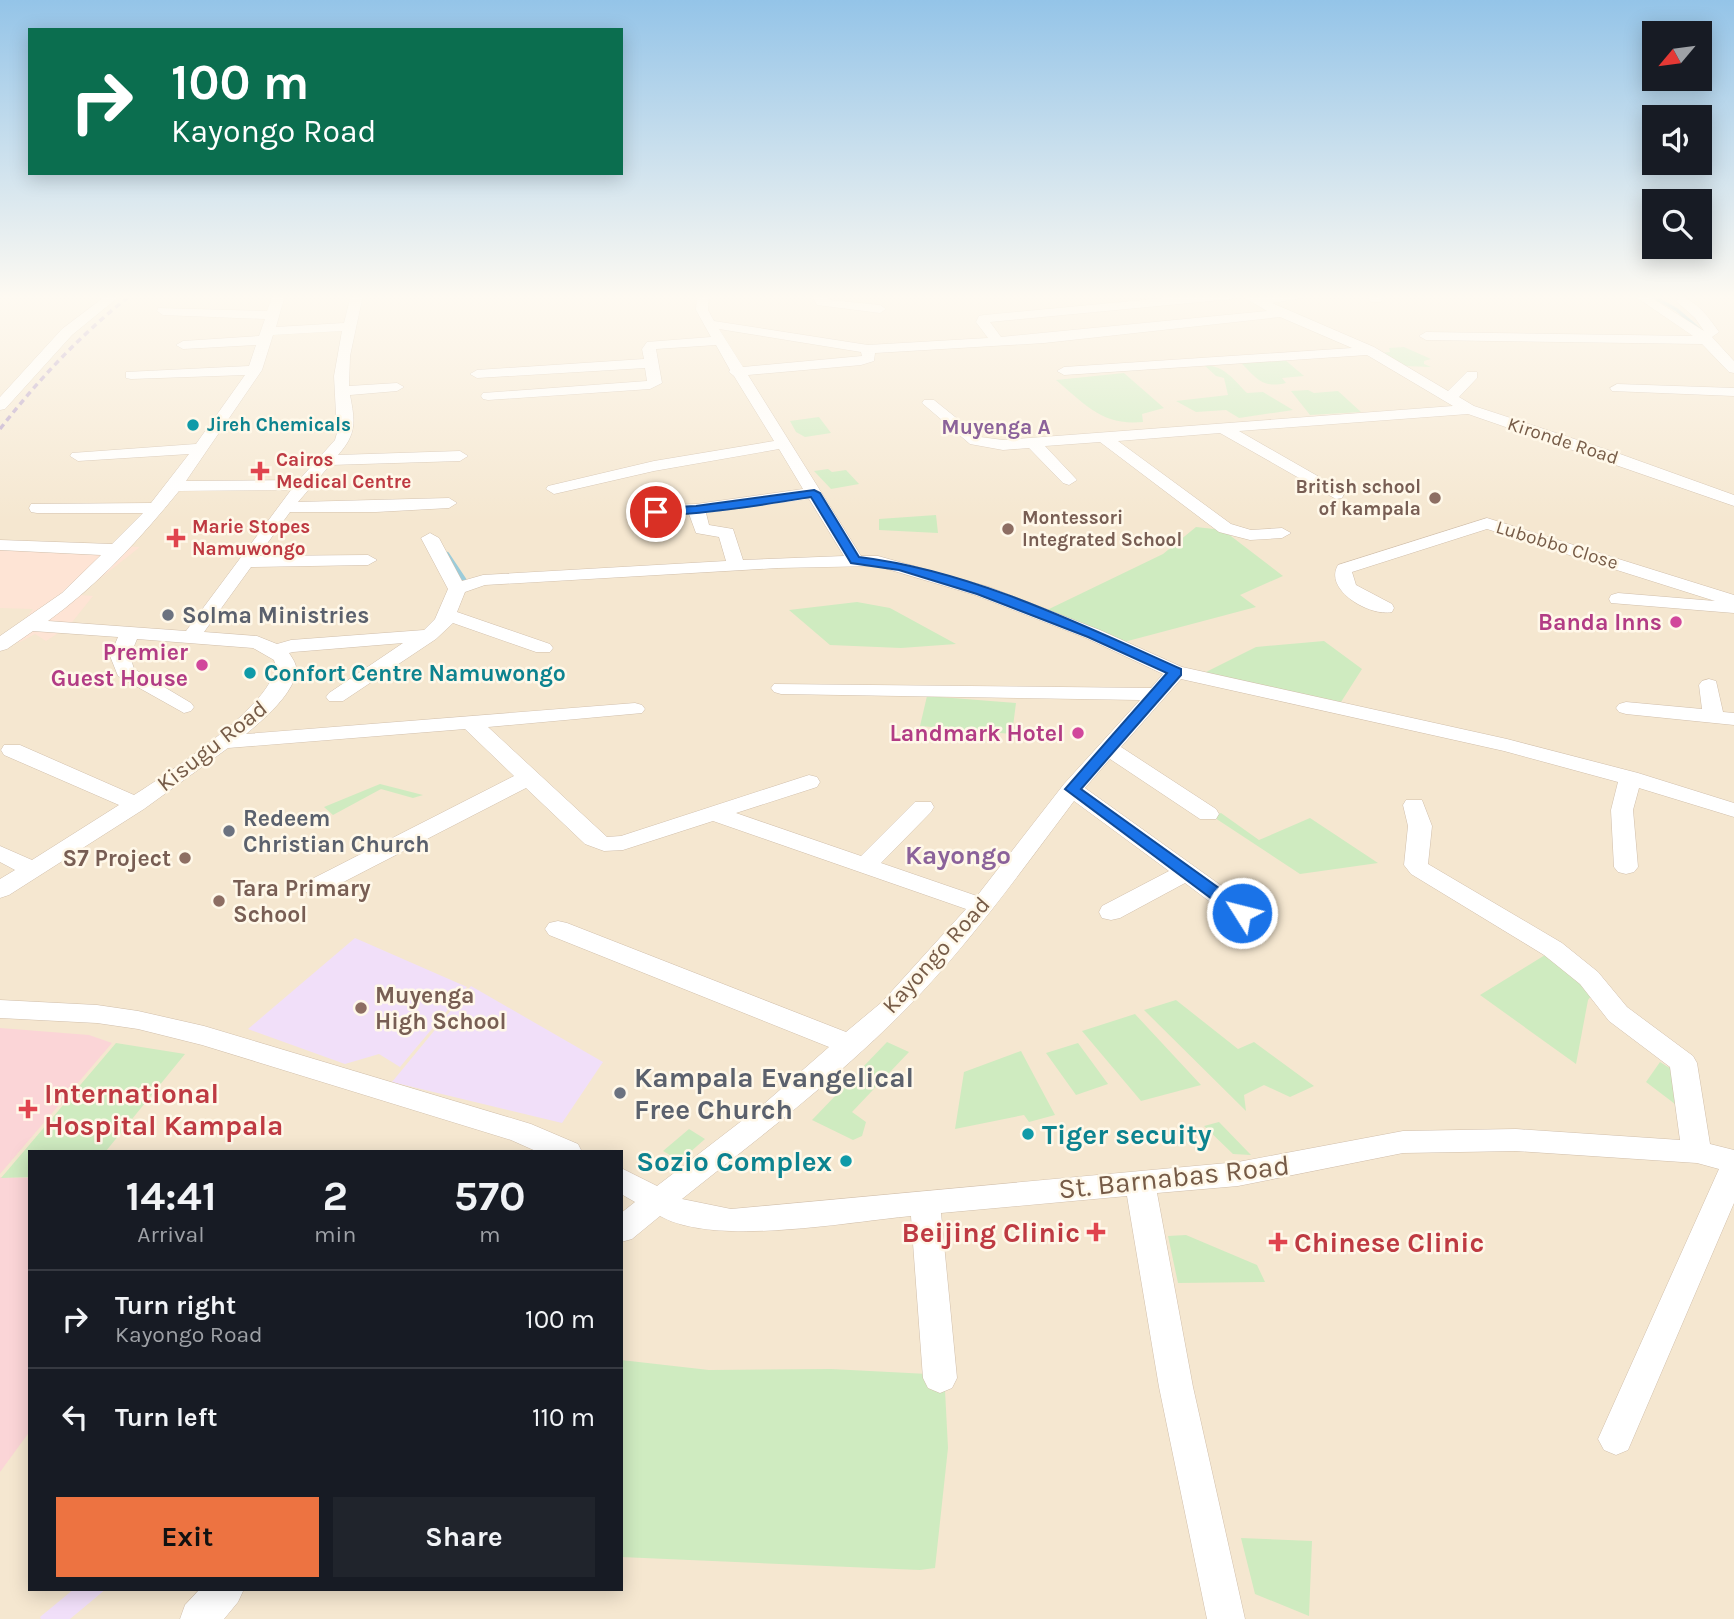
<!DOCTYPE html>
<style>
:root{--surface:#171b24;--page:#20242c;--text:#f1f3f6;--muted:#9ea1a6;--line:#363941;--accent:#ed7341}
body{margin:0;font-family:Karla,sans-serif;background:var(--page);color:var(--text);height:100vh;display:flex;flex-direction:column;font-size:26px;white-space:nowrap}
*{box-sizing:border-box;margin:0}
p{font-size:23px;color:var(--muted)}
.icon{flex:none;width:38px;height:38px;fill:none;stroke:currentColor;stroke-width:2;stroke-linecap:round;stroke-linejoin:round}
.map{position:relative;flex:1;overflow:hidden}
.sheet{position:absolute;left:28px;top:1150px;width:595px;height:441px;display:flex;flex-direction:column;background:var(--surface);border-radius:0px;box-shadow:0 4px 18px #0003}
.sheet>*{flex:none}
.hud{position:absolute;left:28px;top:28px;width:595px;height:147px;border-radius:0px;box-shadow:0 4px 18px #0003;background:#0b6e4f;color:#fff;overflow:hidden}
.needle{width:46px;rotate:241deg}
.tools{position:absolute;left:1642px;top:21px;display:grid;gap:14px}
.tools a{display:grid;place-items:center;width:70px;height:70px;border-radius:0px;background:var(--surface);box-shadow:0 4px 18px #0003;font-size:35px}
.pin{position:absolute;display:grid;place-items:center;width:60px;height:60px;color:#fff;margin:-30px;border:4px solid #fff;border-radius:50%;box-shadow:0 2px 7px #0007}
.me{position:absolute;width:77px;margin:-38px;rotate:306deg;stroke-linejoin:round;filter:drop-shadow(0 0 5px #0008)}
.turn{display:flex;align-items:center;gap:24px;height:147px;padding:0 28px;font-size:32px}
.turn .icon{width:91px;height:91px;stroke-width:2.5}
.turn b{display:block;font-size:49px;line-height:60px}
.eta{display:flex;justify-content:space-evenly;align-items:center;height:119px;text-align:center}
.eta b{font-size:42px;font-weight:700;line-height:49px}
.button{display:flex;gap:14px;margin-top:auto;padding:14px 28px}
.button a{flex:1;height:80px;border-radius:0px;background:var(--accent);color:#111;font-size:28px;font-weight:700;line-height:80px;text-align:center}
.button a+a{background:var(--page);color:var(--text)}
ul{padding:0;list-style:none}
li{display:flex;align-items:center;gap:21px;height:98px;padding:0 28px;border-top:2px solid var(--line)}
li div{flex:1}
li b{display:block;font-size:26px}
li em{font-style:normal}
.map>svg:first-child{display:block}
.residential{fill:#f5e7d0;fill-rule:evenodd}
.commercial{fill:#fee4d5}
.education{fill:#f1dff9}
.medical{fill:#fbd5d7}
.green{fill:#cfebc0}
.lines{fill:none;stroke-linecap:round;stroke-linejoin:round}
.stream-far1{stroke:#9bccda;stroke-width:3.5}
.stream{stroke:#9bccda;stroke-width:4.5}
.minor-casing{stroke:#d1bfab;stroke-width:1}
.minor{fill:#fff;fill-rule:evenodd}
.rail{stroke:#b7a0c7;stroke-width:3.5;stroke-dasharray:6 4.5;stroke-linecap:butt}
.route{fill:#1a73e8;stroke:#114b97;stroke-width:2}
.culture-dot{fill:#0f9aa8;stroke:#fff8e9;stroke-width:2.5}
.health-dot{fill:#e0444e;stroke:#fff8e9;stroke-width:2.5}
.education-dot{fill:#8d6e63;stroke:#fff8e9;stroke-width:2.5}
.worship-dot{fill:#6b7280;stroke:#fff8e9;stroke-width:2.5}
.hotel-dot{fill:#d1479c;stroke:#fff8e9;stroke-width:2.5}
.labels{text-anchor:middle;dominant-baseline:central;stroke-width:5;stroke-linejoin:round;paint-order:stroke}
.far-culture-label{font-size:19px;font-weight:bold;fill:#0d838f;stroke:#fff8e9;text-anchor:start}
.far-street-label{font-size:19px;fill:#765b47;stroke:#fff8e9}
.far-health-label{font-size:19px;font-weight:bold;fill:#be3a42;stroke:#fff8e9;text-anchor:start}
.far-education-label{font-size:19px;font-weight:bold;fill:#785e54;stroke:#fff8e9;text-anchor:end}
.far-quarter-label{font-size:21px;font-weight:bold;fill:#8b629a;stroke:#fff8e9}
.worship-label{font-size:23px;font-weight:bold;fill:#5b616d;stroke:#fff8e9;text-anchor:start}
.hotel-label{font-size:23px;font-weight:bold;fill:#b23c85;stroke:#fff8e9;text-anchor:end}
.culture-label{font-size:23px;font-weight:bold;fill:#0d838f;stroke:#fff8e9;text-anchor:start}
.street-label{font-size:23px;fill:#765b47;stroke:#fff8e9}
.education-label{font-size:23px;font-weight:bold;fill:#785e54;stroke:#fff8e9;text-anchor:start}
.quarter-label{font-size:26px;font-weight:bold;fill:#8b629a;stroke:#fff8e9}
.near-worship-label{font-size:28px;font-weight:bold;fill:#5b616d;stroke:#fff8e9;text-anchor:start}
.near-health-label{font-size:28px;font-weight:bold;fill:#be3a42;stroke:#fff8e9;text-anchor:start}
.near-culture-label{font-size:28px;font-weight:bold;fill:#0d838f;stroke:#fff8e9;text-anchor:start}
.near-street-label{font-size:28px;fill:#765b47;stroke:#fff8e9}
</style>
<div class="map">
<svg width="1734" height="1619" viewBox="0 0 1734 1619">
<rect width="100%" height="100%" fill="#fdf4e2"/>
<path class="residential" d="M0 295H1734V1619H0ZM30 1152H621V1589H30Z"/>
<path class="commercial" d="M0 541 140 547 79 595 93 596 69 626 46 641 35 634 20 642 0 641 22 624 33 609 0 608Z"/>
<path class="education" d="M355 938 467 987 400 1067 379 1054 345 1064 248 1029Z
M471 986 603 1062 562 1123 392 1082Z
M74 1589H106L70 1619H41L40 1617Z"/>
<path class="medical" d="M0 1028 89 1035 112 1043 0 1174Z
M0 1177 30 1178V1431L0 1472Z"/>
<path class="green" d="M1404 347 1431 359 1424 361V364L1431 367 1404 366 1382 353 1390 352 1389 348Z
M1284 359 1304 376 1282 378 1286 383C1261 389 1256 377 1239 361Z
M1204 365C1225 366 1233 379 1247 393L1263 392 1293 410 1239 418 1226 410 1196 412 1176 401 1228 395 1224 378 1216 376Z
M1124 373 1164 408 1142 414 1143 422C1102 426 1086 405 1056 380Z
M1308 390 1314 393 1338 391 1361 412 1310 415 1291 391Z
M819 417 831 433 805 437 796 432 790 421Z
M828 469 832 472 846 470 859 484 831 489 814 471Z
M936 515 938 533 879 530V519Z
M1196 527 1223 530 1283 576 1240 595 1256 607 1124 642 1047 610 1163 554Z
M857 602 890 608 956 644 901 648 830 645 789 610Z
M1324 641 1362 669 1341 702 1204 673 1256 647Z
M927 696 1016 703 1012 734 920 726Z
M380 784 423 795 413 798 381 789 333 815 324 807Z
M1221 813 1259 840 1310 818 1378 863 1300 874 1212 816Z
M1545 955 1595 991 1588 1000 1576 1064 1480 995Z
M1176 1000 1238 1049 1254 1042 1314 1086 1290 1097 1264 1085 1244 1095 1246 1111 1144 1010Z
M1135 1014 1201 1085 1141 1101 1082 1031Z
M887 1042 909 1052 852 1112 866 1122 862 1136 853 1140 812 1120Z
M116 1043 185 1054 106 1151 30 1152V1177L1 1178Z
M1078 1043 1108 1084 1076 1095 1046 1053Z
M1021 1051 1055 1115 1029 1122 1024 1115 955 1129 964 1072Z
M1660 1062 1676 1072 1675 1104 1646 1082Z
M1219 1122 1251 1155 1233 1154 1204 1126Z
M689 1129 705 1139 680 1161 663 1151Z
M1186 1235 1257 1265 1265 1282 1178 1283 1168 1236Z
M621 1360 709 1370 831 1369 928 1374 945 1390 948 1448 935 1568 920 1570 621 1557Z
M1241 1538 1312 1541 1309 1616 1255 1594Z"/>
<g class="lines">
<path class="stream-far1" d="M1651 295 1677 310 1699 329"/>
<path class="stream" d="M447 554 467 584"/>
<defs>
<path id="minor" d="M107 295H121L72 335 5 409 0 410V397L62 329Z
M273 295H285L276 327 344 323 351 295H363L350 356 349 386 397 383 404 387 397 391 350 395C355 421 357 434 338 455L460 451 468 456 460 461 330 465 298 502 449 498 457 503 449 508 376 512H290L258 556 368 555 377 560 368 565 251 567 204 632 257 636 277 644 291 640 424 630 435 619 448 589 421 538 430 533 439 538 462 581 483 575 726 561 719 537 696 533 689 514 637 516 629 511 637 506 696 504 803 489 779 449 654 471 554 494 546 489 548 486 654 461 774 441 734 376 729 372 730 370 716 345 656 349 662 383 650 389 488 400 483 399 481 396 483 393 647 381 645 368 477 378 470 374 477 370 644 359 642 349 647 342 711 337 696 310 697 295H709L708 310 714 321 868 345 988 338 976 322 979 316 984 315 1196 295H1238L1232 299 990 322 1001 337 1267 311 1240 295H1304L1302 298 1272 303 1374 347 1448 391 1467 372H1477V378L1459 397 1474 406 1620 454 1734 495V506L1468 414 1239 431 1342 490 1344 494 1342 498 1336 499 1220 433 1118 441 1231 524 1251 530 1282 528 1291 533 1282 538 1250 540 1219 532 1100 442 1045 446 1077 480 1069 485 1063 483 1029 448 1003 450 970 444 922 403 924 400H934L980 437 1003 440 1453 406 1367 355 1064 375 1057 371 1064 367 1352 348 1280 317 1044 343 875 353 874 361 861 365 748 375 861 556H878L989 587 1100 630 1182 667 1507 739 1638 773 1734 803V817L1639 788 1633 810 1638 867 1634 872 1626 874 1618 872 1614 867 1611 810 1618 782 1504 751 1181 679 1121 747 1216 809 1219 814 1216 819H1200L1110 759 1085 788 1251 907 1254 913 1251 919 1242 921 1233 919 1185 883 1120 918 1111 920 1102 918 1099 912 1102 906 1169 871 1074 801C1019 874 965 950 900 1015 833 1082 756 1140 682 1199L731 1209 1238 1162 1403 1131 1516 1129 1680 1140 1670 1067 1609 1021 1580 984 1544 955 1411 874 1404 865 1408 826 1403 805 1406 800H1422L1432 826 1428 864 1562 943 1598 972 1627 1007 1693 1056 1697 1063 1710 1144 1734 1150V1203L1628 1450 1616 1455 1604 1450 1598 1439 1719 1169 1697 1163 1516 1151 1403 1153 1238 1186 1157 1193 1193 1387 1245 1619H1207L1159 1387 1127 1196 941 1213 957 1378 952 1388 940 1393 928 1388 923 1378 911 1216C847 1222 714 1247 660 1216L632 1239 621 1242V1213L635 1202 621 1194V1168L657 1186 765 1103 829 1047 549 935 545 929 549 923 558 921 567 923 846 1032 882 1002 966 909 713 821 623 850 604 851 585 844 526 788 324 892 315 895 306 892 303 887 306 882 514 776 465 729 228 748 144 809 9 895 0 898V879L15 870 0 862V846L32 860 119 805 4 755 1 750 4 745H20L134 795C164 776 287 697 274 660L253 648 137 639 130 656 134 669 191 703 194 707 191 711 184 713 118 676 110 656 118 637 33 631 7 649 0 651V636L62 593 101 555 0 550V540L112 544 143 513H37L31 512 29 508 31 504 151 503 189 454 78 461 70 456 72 453 196 444 245 375 131 379 126 378V372L249 366 256 345 183 349 176 345 183 341 259 336 265 319 163 315 157 311 158 308 267 311ZM719 329 861 352 862 356 743 367ZM342 331 334 376 337 433 335 440 299 480 186 481 262 370 273 335ZM291 490 186 631 48 621C98 585 140 539 179 491ZM809 499 844 556 743 560 733 529 709 525 706 513ZM877 566 975 595 1086 638 1163 674 1151 688 774 684 771 688 774 692 781 694 1140 700 1064 784 977 896 881 863 931 812 934 807 931 802H915L861 856 736 813 817 787 820 782 817 777 809 775 621 836 607 837 488 727 642 713 645 709 642 705 635 703 246 734C264 719 290 697 296 674 298 666 293 659 289 653L293 652 403 643 329 693 326 697 329 701H343L436 639 453 623 536 652H550L553 648 550 644 457 612 465 592 485 585 778 568Z
M812 295H824L830 300 880 305 886 309 880 313 817 305Z
M1367 295H1379L1382 299 1381 302H1371Z
M1633 295H1647L1704 331 1695 318 1676 301 1682 297C1699 303 1709 318 1719 332L1712 337 1734 361V373L1729 372 1702 344 1426 340 1419 336 1426 332 1693 336Z
M1617 384 1734 388V396L1612 391 1610 388Z
M1487 518 1734 595V613L1611 603 1609 599 1611 595 1618 593 1715 601 1487 529 1352 572 1356 585 1392 604 1394 608 1392 612C1370 617 1323 590 1338 565Z
M1709 679 1716 681 1723 712 1734 713V725L1626 714 1619 712 1616 708 1619 704 1626 702 1702 709 1699 685 1702 681Z
M0 1000 97 1005 138 1011 204 1026 531 1124 578 1144 582 1152H538L511 1140 202 1045 138 1029 97 1023 0 1018Z
M200 1589H244L238 1602 224 1619H180L185 1605Z"/>
</defs>
<use href="#minor" class="minor-casing"/>
<use href="#minor" class="minor"/>
<path class="rail" d="M0 429C39 379 81 334 131 295"/>
</g>
<linearGradient id="sky" x2="0" y2="1"><stop stop-color="#94c4e8"/><stop offset="0.57" stop-color="#fefaf2"/><stop offset="1" stop-color="#fefaf2" stop-opacity="0"/></linearGradient>
<rect width="1734" height="521" fill="url(#sky)"/>
<path class="route" d="M814 490 820 493 859 557C972 571 1078 623 1181 669V675L1081 789 1248 909 1250 913 1248 917H1236L1065 789 1167 673 1088 637 977 594 899 570 851 563 811 497C786 501 663 522 650 512L656 508 696 506Z"/>
<g class="culture-dot">
<circle cx="193" cy="425" r="7"/>
<circle cx="250" cy="673" r="7"/>
<circle cx="1028" cy="1134" r="7"/>
<circle cx="846" cy="1161" r="7"/>
</g>
<g class="health-dot">
<path d="M256.5 460.5h7v7h7v7h-7v7h-7v-7h-7v-7h7z"/>
<path d="M172.5 527.5h7v7h7v7h-7v7h-7v-7h-7v-7h7z"/>
<path d="M24.5 1098.5h7v7h7v7h-7v7h-7v-7h-7v-7h7z"/>
<path d="M1092.5 1221.5h7v7h7v7h-7v7h-7v-7h-7v-7h7z"/>
<path d="M1274.5 1231.5h7v7h7v7h-7v7h-7v-7h-7v-7h7z"/>
</g>
<g class="education-dot">
<circle cx="1435" cy="498" r="7"/>
<circle cx="1008" cy="529" r="7"/>
<circle cx="185" cy="858" r="7"/>
<circle cx="219" cy="901" r="7"/>
<circle cx="361" cy="1008" r="7"/>
</g>
<g class="worship-dot">
<circle cx="168" cy="615" r="7"/>
<circle cx="229" cy="831" r="7"/>
<circle cx="620" cy="1093" r="7"/>
</g>
<g class="hotel-dot">
<circle cx="1676" cy="622" r="7"/>
<circle cx="202" cy="665" r="7"/>
<circle cx="1078" cy="733" r="7"/>
</g>
<g class="labels">
<g class="far-culture-label">
<text x="207" y="425">Jireh Chemicals</text>
</g>
<g class="far-street-label">
<text transform="translate(1563 441) rotate(18)">Kironde Road</text>
<text transform="translate(1557 545) rotate(17)">Lubobbo Close</text>
</g>
<g class="far-health-label">
<text x="276" y="460">Cairos<tspan x="276" dy="22">Medical Centre</tspan></text>
<text x="192" y="527">Marie Stopes<tspan x="192" dy="22">Namuwongo</tspan></text>
</g>
<g class="far-education-label">
<text x="1421" y="487">British school<tspan x="1421" dy="22">of kampala</tspan></text>
<text x="1022" y="518" text-anchor="start">Montessori<tspan x="1022" dy="22">Integrated School</tspan></text>
</g>
<g class="far-quarter-label">
<text x="996" y="427">Muyenga A</text>
</g>
<g class="worship-label">
<text x="182" y="615">Solma Ministries</text>
<text x="243" y="818">Redeem<tspan x="243" dy="26">Christian Church</tspan></text>
</g>
<g class="hotel-label">
<text x="1662" y="622">Banda Inns</text>
<text x="188" y="652">Premier<tspan x="188" dy="26">Guest House</tspan></text>
<text x="1064" y="733">Landmark Hotel</text>
</g>
<g class="culture-label">
<text x="264" y="673">Confort Centre Namuwongo</text>
</g>
<g class="street-label">
<text transform="translate(212 746) rotate(-38)">Kisugu Road</text>
<text transform="translate(936 955) rotate(-48)">Kayongo Road</text>
</g>
<g class="education-label">
<text x="171" y="858" text-anchor="end">S7 Project</text>
<text x="233" y="888">Tara Primary<tspan x="233" dy="26">School</tspan></text>
<text x="375" y="995">Muyenga<tspan x="375" dy="26">High School</tspan></text>
</g>
<g class="quarter-label">
<text x="958" y="855">Kayongo</text>
</g>
<g class="near-worship-label">
<text x="634" y="1077">Kampala Evangelical<tspan x="634" dy="32">Free Church</tspan></text>
</g>
<g class="near-health-label">
<text x="44" y="1093">International<tspan x="44" dy="32">Hospital Kampala</tspan></text>
<text x="1080" y="1232" text-anchor="end">Beijing Clinic</text>
<text x="1294" y="1242">Chinese Clinic</text>
</g>
<g class="near-culture-label">
<text x="1042" y="1134">Tiger secuity</text>
<text x="832" y="1161" text-anchor="end">Sozio Complex</text>
</g>
<g class="near-street-label">
<text transform="translate(1174 1177) rotate(-6)">St. Barnabas Road</text>
</g>
</g>
</svg>
<div class="tools">
<a><svg class="needle" viewBox="-14 -14 28 28"><path d="M0-13l5 13h-10z" fill="#e53935"/><path d="M0 13l5-13h-10z" fill="#9ea1a6"/></svg></a>
<a><svg class="icon" aria-label="sound" viewBox="0 0 24 24"><path d="M4 9h4l5-4v14l-5-4H4zM17 9q2 3 0 6"/></svg></a>
<a><svg class="icon" aria-label="search" viewBox="0 0 24 24"><circle cx="10" cy="10" r="6"/><path d="M15 15l6 6"/></svg></a>
</div>
<div class="pin" style="left:656px;top:512px;background:#d93025"><svg class="icon" aria-label="arrive" viewBox="0 0 24 24"><path d="M6 21V4h12l-3 4 3 4H6"/></svg></div>
<svg class="me" style="left:1242px;top:913px" viewBox="-20 -20 40 40"><circle r="17" fill="#1a73e8" stroke="#fff" stroke-width="3"/><path d="M0-11L8 9 0 5-8 9z" fill="#fff"/></svg>
<div class="hud">
<div class="turn"><svg class="icon" aria-label="right" viewBox="0 0 24 24"><path d="M7 20v-9h11M14 6l5 5-5 5"/></svg><div><b>100 m</b>Kayongo Road</div></div>
</div>
<section class="sheet">
<div class="eta">
<div><b>14:41</b><p>Arrival</p></div>
<div><b>2</b><p>min</p></div>
<div><b>570</b><p>m</p></div>
</div>
<ul>
<li><svg class="icon" aria-label="right" viewBox="0 0 24 24"><path d="M7 20v-9h11M14 6l5 5-5 5"/></svg><div><b>Turn right</b><p>Kayongo Road</p></div><em>100 m</em></li>
<li><svg class="icon" aria-label="left" viewBox="0 0 24 24"><path d="M17 20v-9H6M10 6l-5 5 5 5"/></svg><div><b>Turn left</b></div><em>110 m</em></li>
</ul>
<div class="button"><a>Exit</a><a>Share</a></div>
</section>
</div>
